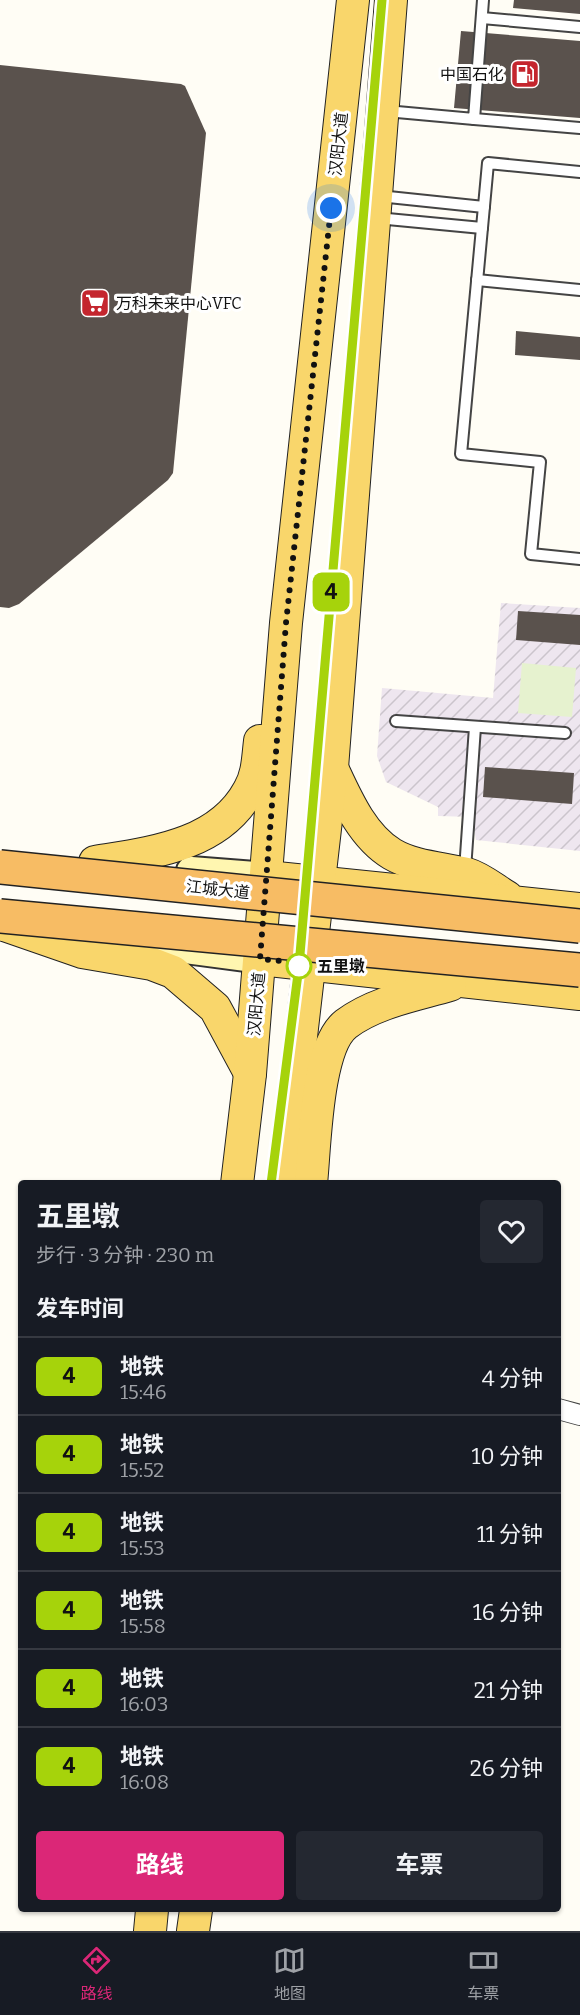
<!DOCTYPE html>
<html lang="zh">
<meta charset="utf-8">
<style>
:root{--surface:#171b24;--page:#242831;--text:#f1f3f6;--muted:#9ea1a6;--line:#363941;--accent:#db2777}
body{margin:0;font-family:Bitter,"Noto Sans SC",serif;background:var(--page);color:var(--text);height:100vh;display:flex;flex-direction:column;font-size:22px;white-space:nowrap}
*{box-sizing:border-box;margin:0}
p{font-size:20px;color:var(--muted)}
.icon{flex:none;width:33px;height:33px;fill:none;stroke:currentColor;stroke-width:2;stroke-linecap:round;stroke-linejoin:round}
.map{position:relative;flex:1;overflow:hidden}
.sheet{position:absolute;left:18px;top:1180px;width:543px;height:732px;display:flex;flex-direction:column;background:var(--surface);border-radius:6px;box-shadow:0 2px 4px #0004}
.sheet>*{flex:none}
.badge{padding:0 12px;border-radius:9px;font-size:21px;line-height:39px}
.you{position:absolute;width:30px;height:30px;margin:-15px;border:4px solid #fff;border-radius:50%;background:#1a73e8;box-shadow:0 0 0 9px #1a73e833}
.map>.badge{position:absolute;translate:-50% -50%;box-shadow:0 0 0 3px #fff}
h2{padding:0 18px;font-size:22px;line-height:54px}
.round{display:grid;place-items:center;flex:none;width:63px;height:63px;border-radius:6px;background:var(--page)}
.summary{display:flex;align-items:center;justify-content:space-between;height:102px;padding:0 18px}
h1{font-size:28px;font-weight:700;line-height:45px}
.action{display:flex;gap:12px;margin-top:auto;padding:12px 18px}
.action a{flex:1;height:69px;border-radius:6px;background:var(--accent);color:#fff;font-size:24px;font-weight:700;line-height:69px;text-align:center}
.action a+a{background:var(--page);color:var(--text)}
ul{padding:0;list-style:none}
li{display:flex;align-items:center;gap:18px;height:78px;padding:0 18px;border-top:2px solid var(--line)}
li div{flex:1}
li b{display:block;font-size:22px}
li em{font-style:normal}
li .badge{min-width:66px;font-weight:700;text-align:center}
.menu{display:flex;justify-content:space-around;align-items:center;height:84px;border-top:2px solid var(--line);background:var(--surface);font-size:16px;color:var(--muted)}
.menu a{display:grid;justify-items:center;gap:3px}
.menu .current{color:var(--accent)}
.map>svg:first-child{display:block}
</style>
<div class="map">
<svg width="580" height="1931" viewBox="0 0 580 1931">
<defs>
<pattern id="industrial-furrows" width="10" height="10" patternUnits="userSpaceOnUse" patternTransform="scale(1.5)"><rect width="10" height="10" fill="#eee6ef"/><path d="M-1 1l2-2M0 10L10 0M9 11l2-2" fill="none" stroke="#cbc4cc"/></pattern>
</defs>
<rect width="100%" height="100%" fill="#fffdf5"/>
<polygon fill="url(#industrial-furrows)" points="501,603 580,608 580,851 476,840 472,817 438,816 438,807 386,782 377,756 382,688 493,698"/>
<polygon fill="#e6f2cf" points="522,663 576,668 572,717 518,713"/>
<g fill="#5a524d">
<polygon points="514,0 580,0 580,14 513,8"/>
<polygon points="461,31 580,41 580,118 454,108"/>
<polygon points="0,65 181,84 185,86 206,133 173,473 168,480 19,604 9,608 0,607"/>
<polygon points="516,331 580,337 580,360 515,355"/>
<polygon points="518,611 580,615 580,645 516,640"/>
<polygon points="485,767 574,773 572,804 483,797"/>
</g>
<g fill="none" stroke-linecap="round" stroke-linejoin="round">
<g stroke="#444" stroke-width="14">
<g id="service">
<polyline points="482,18 580,27"/>
<polyline points="386,111 474,119 483,0"/>
<polyline points="474,119 580,128"/>
<polyline points="580,172 488,163 461,454 540,462 531,554 580,559"/>
<polyline points="379,196 484,207"/>
<polyline points="377,218 482,228"/>
<polyline points="477,280 580,290"/>
<polyline points="396,721 565,733"/>
<polyline points="465,870 475,727"/>
</g>
</g>
<g stroke="#444" stroke-width="22">
<polyline id="minor" points="558,1409 580,1415"/>
</g>
<g stroke="#333" stroke-width="32">
<g id="secondary">
<polyline points="191,871 267,877"/>
<polyline points="163,946 260,959"/>
</g>
</g>
<g stroke="#222" stroke-width="34">
<g id="primary">
<path d="M332,768C346,798 362,836 392,854C414,867 443,868 467,874C481,878 495,890 507,897"/>
<path d="M95,862C150,853 219,846 249,790C258,775 258,757 260,741"/>
<polyline points="267,877 580,909"/>
<polyline points="7,926 82,952 152,964 173,972 215,1008 250,1073"/>
<polyline points="260,959 580,994"/>
<polyline points="237,1184 250,1074 286,623 353,0"/>
<polyline points="284,1184 332,768 391,0"/>
<path d="M311,1184C315,1146 316,1047 346,1024C375,1002 416,995 450,985"/>
<polyline points="150,1931 152,1910"/>
<polyline points="193,1931 196,1910"/>
</g>
</g>
<use href="#service" stroke="#fff" stroke-width="10"/>
<use href="#minor" stroke="#fff" stroke-width="20"/>
<use href="#secondary" stroke="#fff6b0" stroke-width="28"/>
<use href="#primary" stroke="#f9d66b" stroke-width="32"/>
<g stroke="#222" stroke-width="36" stroke-linecap="butt">
<g id="trunk-bridge">
<polyline points="0,867 580,926"/>
<polyline points="0,916 580,970"/>
</g>
</g>
<use href="#trunk-bridge" stroke="#f7bc64" stroke-width="33"/>
</g>
<g fill="none" stroke-linecap="round" stroke-linejoin="round">
<g stroke="#fff" stroke-width="14">
<polyline id="line" points="271,1184 299,966 382,0"/>
</g>
<use href="#line" stroke="#a6d30b" stroke-width="9"/>
<polyline stroke="#111" stroke-width="6" stroke-dasharray="0 10.8" points="299,966 293,962 260,959 286,623 331,208"/>
</g>
<defs>
<g id="fuel-square" transform="scale(1.5)"><rect x="-9" y="-9" width="18" height="18" rx="4" fill="#c4262e" stroke="#fff"/><path d="M-5.5-6h7V0h2V4h1.3V-2.5L3-4.5l.8-.8L6-3V5H2.5V1h-1V6h-7ZM-4.2-4.7v3.2H.2V-4.7Z" fill="#fff"/></g>
<g id="supermarket-square" transform="scale(1.5)"><rect x="-9" y="-9" width="18" height="18" rx="4" fill="#c4262e" stroke="#fff"/><path d="M-6-5.5h2.5l.6 2H6L4.5 2H-2.5L-4.4-4H-6ZM-1.5 3.2a1.3 1.3 0 1 0 .1 0ZM3 3.2a1.3 1.3 0 1 0 .1 0Z" fill="#fff"/></g>
</defs>
<g fill-rule="evenodd">
<use href="#fuel-square" x="525" y="74"/>
<use href="#supermarket-square" x="95" y="303"/>
</g>
<circle fill="#fff" stroke="#a6d30b" stroke-width="3" cx="299" cy="966" r="12"/>
<g text-anchor="middle" stroke-width="6" stroke-linejoin="round" paint-order="stroke">
<g font-size="16" fill="#111" stroke="#fff" text-anchor="end">
<text x="504" y="80">中国石化</text>
<text x="116" y="309" text-anchor="start">万科未来中心VFC</text>
</g>
<g font-size="16" fill="#111" stroke="#fff">
<text transform="translate(338 144) rotate(-84)" y="6">汉阳大道</text>
<text transform="translate(218 889) rotate(6)" y="6">江城大道</text>
<text transform="translate(256 1004) rotate(-85)" y="6">汉阳大道</text>
</g>
<g font-size="16" font-weight="bold" fill="#111" stroke="#fff" text-anchor="start">
<text x="317" y="972">五里墩</text>
</g>
</g>
</svg>
<div class="you" style="left:331px;top:208px"></div>
<b class="badge" style="left:331px;top:592px;background:#a6d30b;color:#111">4</b>
<section class="sheet">
<div class="summary"><div><h1>五里墩</h1><p>步行 · 3 分钟 · 230 m</p></div><a class="round"><svg class="icon" aria-label="heart" viewBox="0 0 24 24"><path d="M12 20l-8-8c-3-5 5-10 8-4 3-6 11-1 8 4z"/></svg></a></div>
<h2>发车时间</h2>
<ul>
<li><span class="badge" style="background:#a6d30b;color:#111">4</span><div><b>地铁</b><p>15:46</p></div><em>4 分钟</em></li>
<li><span class="badge" style="background:#a6d30b;color:#111">4</span><div><b>地铁</b><p>15:52</p></div><em>10 分钟</em></li>
<li><span class="badge" style="background:#a6d30b;color:#111">4</span><div><b>地铁</b><p>15:53</p></div><em>11 分钟</em></li>
<li><span class="badge" style="background:#a6d30b;color:#111">4</span><div><b>地铁</b><p>15:58</p></div><em>16 分钟</em></li>
<li><span class="badge" style="background:#a6d30b;color:#111">4</span><div><b>地铁</b><p>16:03</p></div><em>21 分钟</em></li>
<li><span class="badge" style="background:#a6d30b;color:#111">4</span><div><b>地铁</b><p>16:08</p></div><em>26 分钟</em></li>
</ul>
<div class="action"><a>路线</a><a>车票</a></div>
</section>
</div>
<nav class="menu">
<a class="current"><svg class="icon" aria-label="directions" viewBox="0 0 24 24"><path d="M12 3l9 9-9 9-9-9zM9 14v-3h6M13 9l2 2-2 2"/></svg>路线</a>
<a><svg class="icon" aria-label="map" viewBox="0 0 24 24"><path d="M3 6l6-2 6 2 6-2v14l-6 2-6-2-6 2zM9 4v14M15 6v14"/></svg>地图</a>
<a><svg class="icon" aria-label="tickets" viewBox="0 0 24 24"><path d="M3 7h18v10H3zM15 7v10"/></svg>车票</a>
</nav>
